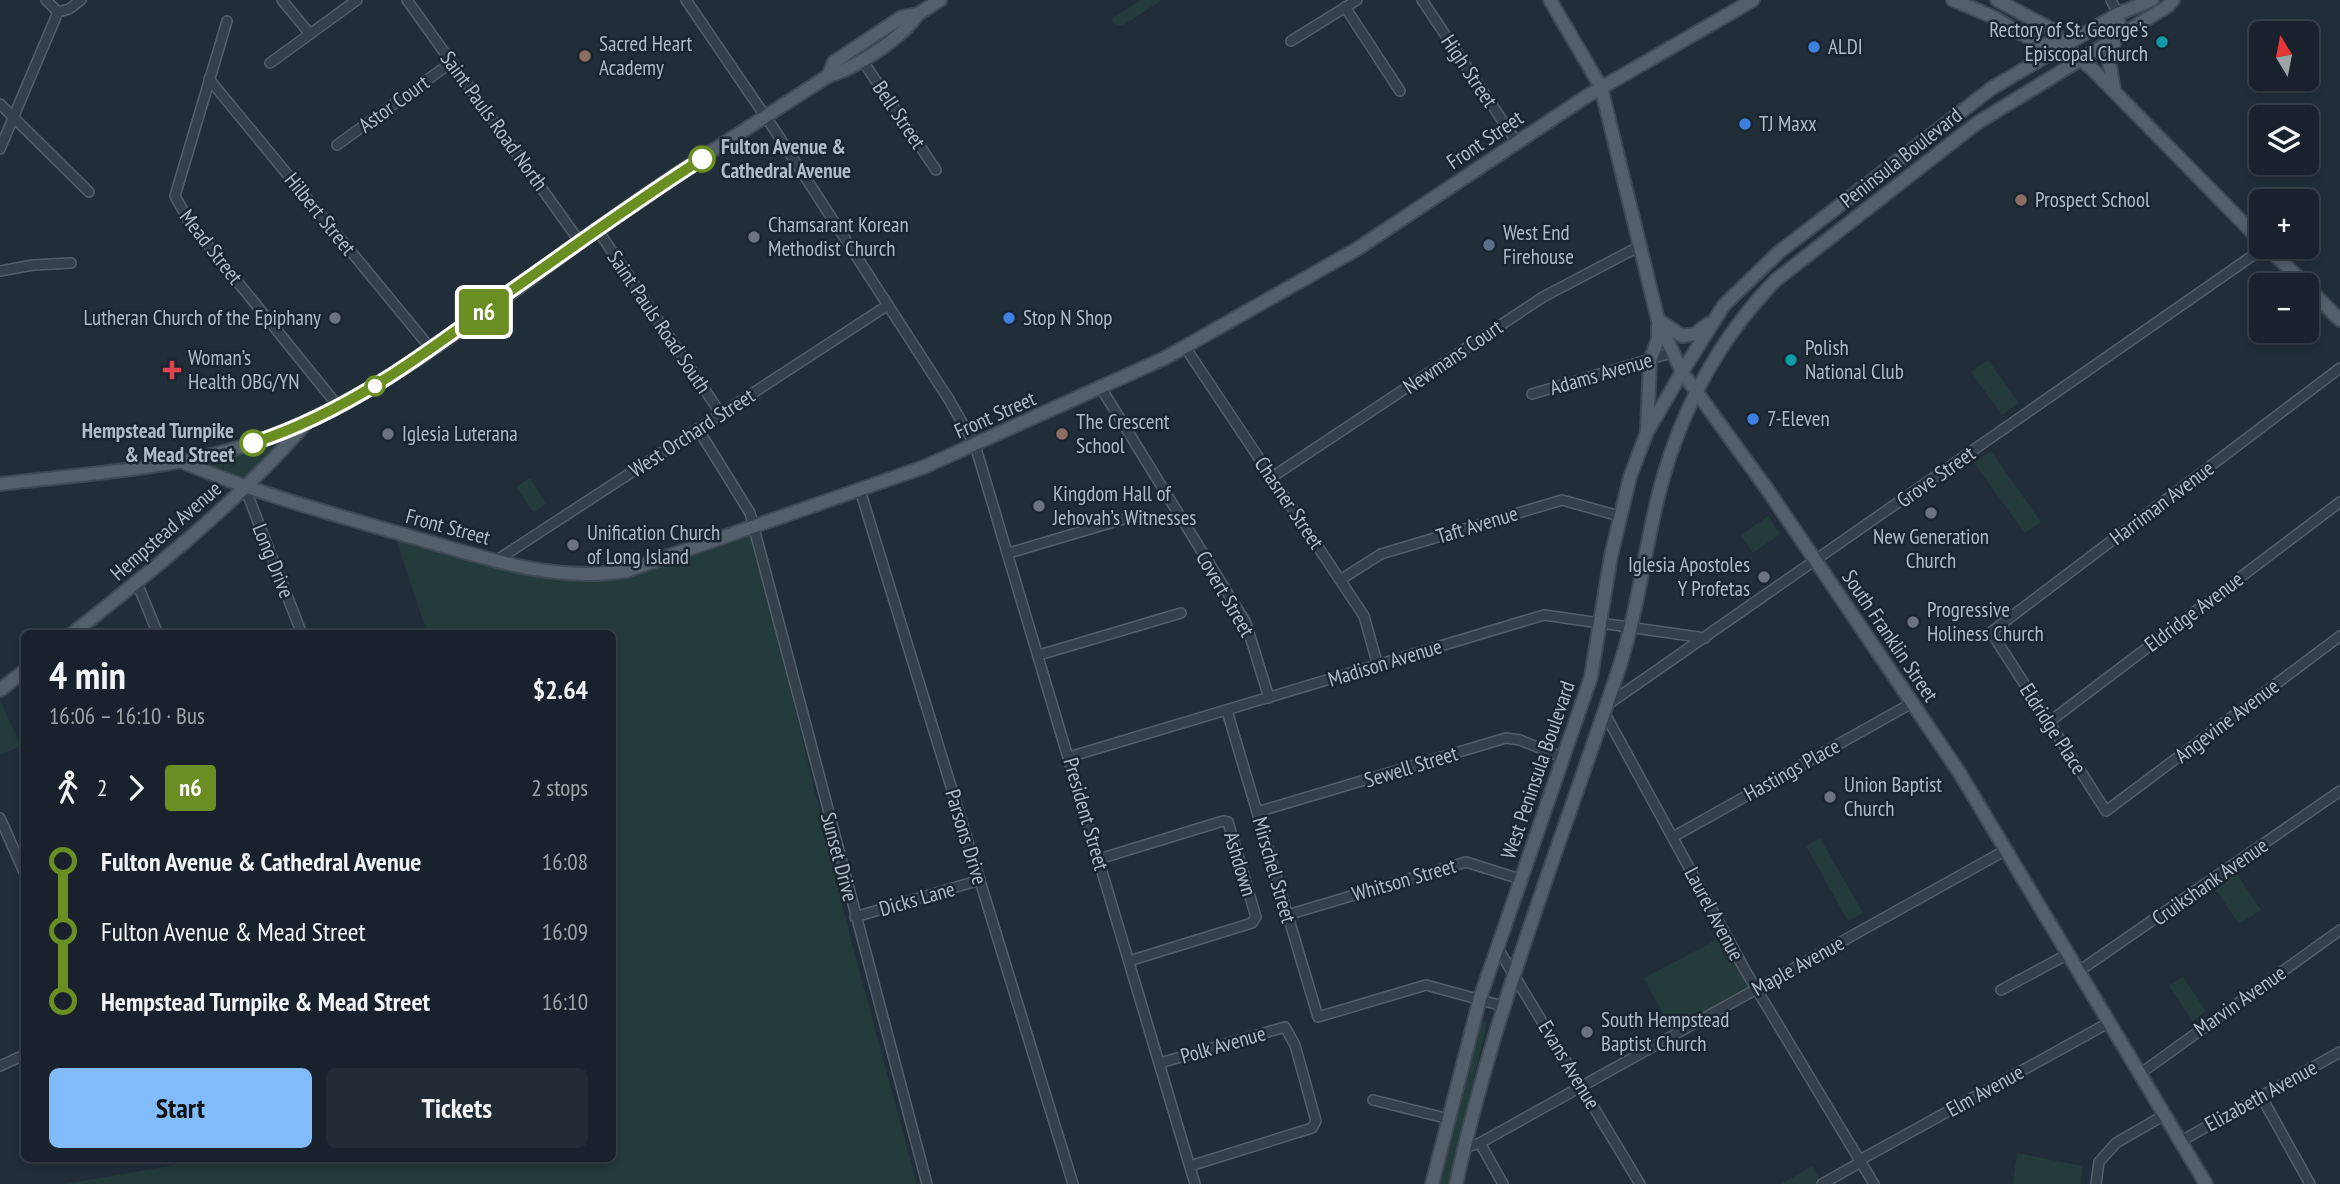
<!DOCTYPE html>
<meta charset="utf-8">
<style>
:root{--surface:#19222c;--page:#222a34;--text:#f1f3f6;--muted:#9fa4a9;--line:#373f48;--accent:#81bbfa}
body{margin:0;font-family:"PT Sans Narrow",sans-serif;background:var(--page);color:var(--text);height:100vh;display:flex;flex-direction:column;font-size:26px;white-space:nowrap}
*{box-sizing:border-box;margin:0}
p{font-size:23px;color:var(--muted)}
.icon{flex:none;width:38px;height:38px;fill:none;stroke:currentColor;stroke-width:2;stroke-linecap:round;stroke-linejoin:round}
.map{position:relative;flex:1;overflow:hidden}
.details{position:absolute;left:21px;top:630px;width:595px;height:532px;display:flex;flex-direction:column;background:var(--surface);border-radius:10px;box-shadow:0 4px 10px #0003,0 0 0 2px var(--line)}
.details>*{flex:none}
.badge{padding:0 14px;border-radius:5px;font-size:24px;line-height:46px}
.needle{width:46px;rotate:350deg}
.tools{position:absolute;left:2249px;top:21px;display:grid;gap:14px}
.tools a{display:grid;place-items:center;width:70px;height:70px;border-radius:10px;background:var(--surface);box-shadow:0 4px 10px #0003,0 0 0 2px var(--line);font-size:35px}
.map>.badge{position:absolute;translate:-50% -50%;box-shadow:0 0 0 4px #fff}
.legs{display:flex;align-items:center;gap:10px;height:77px;padding:0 28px;font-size:23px}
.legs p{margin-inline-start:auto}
.headline{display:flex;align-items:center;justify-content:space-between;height:119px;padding:0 28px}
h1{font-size:38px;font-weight:800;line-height:52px}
.primary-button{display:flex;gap:14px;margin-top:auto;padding:14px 28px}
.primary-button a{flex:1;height:80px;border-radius:10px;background:var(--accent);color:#111;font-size:28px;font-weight:800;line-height:80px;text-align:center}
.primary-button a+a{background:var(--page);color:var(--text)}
ul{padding:0 28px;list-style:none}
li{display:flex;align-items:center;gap:24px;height:70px;font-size:26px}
li i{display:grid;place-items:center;width:10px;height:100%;margin:0 9px;background:currentColor}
li i::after{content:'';width:18px;height:18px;margin:-9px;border:5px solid;border-radius:50%;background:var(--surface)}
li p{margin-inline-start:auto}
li:first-child i{background:linear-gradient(#0000 50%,currentColor 0)}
li:last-child i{background:linear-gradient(currentColor 50%,#0000 0)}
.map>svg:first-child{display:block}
</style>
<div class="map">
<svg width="2340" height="1184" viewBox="0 0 2340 1184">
<rect width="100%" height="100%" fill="#212e3a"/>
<g fill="#233b3b">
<polygon points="1141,0 1162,0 1122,26 1114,24 1111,19"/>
<polygon points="1988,360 2019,403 2002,415 1971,372"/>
<polygon points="287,436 246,482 198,462"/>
<polygon points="1991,451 2041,522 2025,533 1974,463"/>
<polygon points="530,478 546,504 533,512 516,487"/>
<polygon points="1768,516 1780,534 1753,553 1741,535"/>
<polygon points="394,533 593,577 752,533 851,940 917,1184 66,1184 208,1159 612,1158 612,634 427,633"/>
<polygon points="0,700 21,746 0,755"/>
<polygon points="1820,838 1863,913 1848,921 1806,846"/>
<polygon points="2236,873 2261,910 2239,924 2214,887"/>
<polygon points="1724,936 1754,989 1673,1033 1644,978"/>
<polygon points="2183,977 2206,1011 2192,1021 2169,986"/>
<polygon points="1482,1021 1487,1023 1449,1184 1439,1184"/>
<polygon points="2017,1153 2082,1166 2081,1184 2013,1184"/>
<polygon points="1812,1166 1822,1184 1781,1184"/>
</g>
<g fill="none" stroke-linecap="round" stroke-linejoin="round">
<g stroke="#535e68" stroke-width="12">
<g id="minor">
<polyline points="46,0 58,12 69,9 81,0"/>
<polyline points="282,0 310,34"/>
<polyline points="407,0 580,242"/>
<polyline points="686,0 776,132 948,398 975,445 1195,1184"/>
<polyline points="1422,0 1516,141"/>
<polyline points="2111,0 2118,14"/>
<polyline points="1345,7 1400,91"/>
<polyline points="227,21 175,196 190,223 338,406"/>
<polyline points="1291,41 1357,0"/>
<polyline points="862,60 936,170"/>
<polyline points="270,63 357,0"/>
<polyline points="209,79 432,350"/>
<polyline points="0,104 89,192"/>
<polyline points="337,145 452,62"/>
<polyline points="0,149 58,12"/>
<polyline points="597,229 721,414"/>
<polyline points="0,271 33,265 71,263"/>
<polyline points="1185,347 1364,616 1378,666"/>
<polyline points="2340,368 1991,632 2106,811 2340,636"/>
<polyline points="1101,388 1246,623 1269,698"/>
<polyline points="1532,394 1671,353"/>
<polyline points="698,429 750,513 927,1184"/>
<polyline points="1272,477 1543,297 1640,246"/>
<polyline points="245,488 302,634"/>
<polyline points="860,490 1073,1184"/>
<polyline points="1009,553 1127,518"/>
<polyline points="497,560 888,305"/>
<polyline points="1340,580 1381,554 1562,500 1619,516"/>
<polyline points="137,583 158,634"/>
<polyline points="1039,655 1181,613"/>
<polyline points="1607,705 2265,247"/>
<polyline points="1227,711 1318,1017 1426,985 1503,1006"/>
<polyline points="1604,712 1745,970 1874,1184"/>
<polyline points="2049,722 2340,502"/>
<polyline points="1069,757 1544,615 1705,638"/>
<polyline points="1257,812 1506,738 1520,740 1564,758"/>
<polyline points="0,818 24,872"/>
<polyline points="1673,837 1912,703"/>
<polyline points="1099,859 1223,821 1228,822 1256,917 1252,923 1129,961"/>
<polyline points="1287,915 1466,862 1520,879"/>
<polyline points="855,917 980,880"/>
<polyline points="1497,947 1640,1184"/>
<polyline points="2079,971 2340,791"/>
<polyline points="2001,990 2068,954"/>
<polyline points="1160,1063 1285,1027 1295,1045 1316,1121 1312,1128 1190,1166"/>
<polyline points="0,1066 24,1055"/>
<polyline points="2141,1073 2340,930"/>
<polyline points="2261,1096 2310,1184"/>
<polyline points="1373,1100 1449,1119"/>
<polyline points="2181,1141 2340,1052"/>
<polyline points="1480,1143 1503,1184"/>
<polyline points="1464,1148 1480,1143 2006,850"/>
<polyline points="1860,1160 2110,1022"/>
<polyline points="1822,1184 1861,1162"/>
<polyline points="2096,1184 2099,1162 2116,1143 2166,1114"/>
</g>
</g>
<g stroke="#3e4954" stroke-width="16">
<g id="major">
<polyline points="1550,0 1601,87 1658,320 1682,372 1767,489 1959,772 2206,1184"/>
<polyline points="1953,0 1991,16 2039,44 2062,45"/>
<polyline points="1997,0 2053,30 2063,45 2092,69 2261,241"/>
<polyline points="828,76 834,62 902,17 918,14 940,0"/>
<polyline points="2114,90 2109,61 2119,25 2118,14"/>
<polyline points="2267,247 2306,285"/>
<polyline points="2306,286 2340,320"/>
<polyline points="1658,320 1682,336 1695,334 1708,324"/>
<polyline points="1647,430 1650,361 1658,339 1658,327"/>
<path d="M178,460C254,493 332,514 412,537C483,557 552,583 626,571L924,467L1165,358L1357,249L1587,96L1753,0"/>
<path d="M0,484C84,474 191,468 270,437C390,391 492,306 595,231C670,176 750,127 828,76C856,68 902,38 918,14"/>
<path d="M72,634C154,569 237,503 306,423"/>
<polyline points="0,690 24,671"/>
<polyline points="1432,1184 1480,998 1591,677 1611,556 1630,477 1647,432 1682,372 1724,305 1779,252 1992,88 2118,14 2152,0"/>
<path d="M1456,1184C1495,1006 1563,838 1620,665C1639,606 1645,545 1661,485C1682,409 1720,337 1776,280L1977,123L2168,6L2173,0"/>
</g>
</g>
<use href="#minor" stroke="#35404b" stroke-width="9"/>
<use href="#major" stroke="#535f6b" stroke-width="12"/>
</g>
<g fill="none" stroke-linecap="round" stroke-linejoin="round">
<g stroke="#fff" stroke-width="16">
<path id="line-1" d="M253,443C349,412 429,351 509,292C573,247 636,201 702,159"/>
</g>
<use href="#line-1" stroke="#6b8e23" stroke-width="10"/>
</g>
<g fill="#0f9aa8" stroke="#1a252f" stroke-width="2.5">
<circle cx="2162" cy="42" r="7"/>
<circle cx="1791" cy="360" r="7"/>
</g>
<g fill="#3f7fe0" stroke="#1a252f" stroke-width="2.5">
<circle cx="1814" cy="47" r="7"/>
<circle cx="1745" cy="124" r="7"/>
<circle cx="1009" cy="318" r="7"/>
<circle cx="1753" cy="419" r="7"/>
</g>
<g fill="#8d6e63" stroke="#1a252f" stroke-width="2.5">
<circle cx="585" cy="56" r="7"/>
<circle cx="2021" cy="200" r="7"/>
<circle cx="1062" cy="434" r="7"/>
</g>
<g fill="#fff" stroke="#6b8e23" stroke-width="3.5">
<circle cx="702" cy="159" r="12"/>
<circle cx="375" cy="386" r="9"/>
<circle cx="253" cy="443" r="12"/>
</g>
<g fill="#6b7280" stroke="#1a252f" stroke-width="2.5">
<circle cx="754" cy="237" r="7"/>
<circle cx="335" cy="318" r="7"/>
<circle cx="388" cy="434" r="7"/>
<circle cx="1039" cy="506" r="7"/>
<circle cx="1931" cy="513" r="7"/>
<circle cx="573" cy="545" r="7"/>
<circle cx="1764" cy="577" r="7"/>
<circle cx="1913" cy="622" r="7"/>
<circle cx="1830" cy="797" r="7"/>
<circle cx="1587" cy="1032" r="7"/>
</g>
<circle fill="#5c6f8a" stroke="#1a252f" stroke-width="2.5" cx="1489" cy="245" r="7"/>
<path fill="#e0444e" stroke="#1a252f" stroke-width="2.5" d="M168.5 359.5h7v7h7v7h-7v7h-7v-7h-7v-7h7z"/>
<g text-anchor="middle" stroke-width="5" stroke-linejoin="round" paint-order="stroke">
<g font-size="21" fill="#b0bbc7" stroke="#1a252f" text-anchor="start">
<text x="2148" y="37" text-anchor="end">Rectory of St. George's<tspan x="2148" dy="24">Episcopal Church</tspan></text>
<text x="599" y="51">Sacred Heart<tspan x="599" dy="24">Academy</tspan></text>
<text x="1828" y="54">ALDI</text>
<text x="1759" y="131">TJ Maxx</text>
<text x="2035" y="207">Prospect School</text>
<text x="768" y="232">Chamsarant Korean<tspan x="768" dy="24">Methodist Church</tspan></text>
<text x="1503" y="240">West End<tspan x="1503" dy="24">Firehouse</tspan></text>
<text x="321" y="325" text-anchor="end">Lutheran Church of the Epiphany</text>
<text x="1023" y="325">Stop N Shop</text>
<text x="1805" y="355">Polish<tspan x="1805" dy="24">National Club</tspan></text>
<text x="188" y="365">Woman’s<tspan x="188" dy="24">Health OBG/YN</tspan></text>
<text x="1767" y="426">7-Eleven</text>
<text x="1076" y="429">The Crescent<tspan x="1076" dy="24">School</tspan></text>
<text x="402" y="441">Iglesia Luterana</text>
<text x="1053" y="501">Kingdom Hall of<tspan x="1053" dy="24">Jehovah’s Witnesses</tspan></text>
<text x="587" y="540">Unification Church<tspan x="587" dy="24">of Long Island</tspan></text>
<text x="1931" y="544" text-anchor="middle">New Generation<tspan x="1931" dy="24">Church</tspan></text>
<text x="1750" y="572" text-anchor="end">Iglesia Apostoles<tspan x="1750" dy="24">Y Profetas</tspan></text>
<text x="1927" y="617">Progressive<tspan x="1927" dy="24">Holiness Church</tspan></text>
<text x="1844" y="792">Union Baptist<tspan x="1844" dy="24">Church</tspan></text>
<text x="1601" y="1027">South Hempstead<tspan x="1601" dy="24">Baptist Church</tspan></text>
</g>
<g font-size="21" fill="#b0bbc7" stroke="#1a252f">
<text transform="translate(1469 71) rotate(56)" y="7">High Street</text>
<text transform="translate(394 104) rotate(-36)" y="7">Astor Court</text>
<text transform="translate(899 115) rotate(56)" y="7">Bell Street</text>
<text transform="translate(494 121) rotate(54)" y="7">Saint Pauls Road North</text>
<text transform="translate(1485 140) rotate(-34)" y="7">Front Street</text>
<text transform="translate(1901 158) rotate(-38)" y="7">Peninsula Boulevard</text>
<text transform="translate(320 214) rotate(51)" y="7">Hilbert Street</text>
<text transform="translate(211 247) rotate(52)" y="7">Mead Street</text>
<text transform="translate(659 322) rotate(56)" y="7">Saint Pauls Road South</text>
<text transform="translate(1453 357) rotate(-34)" y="7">Newmans Court</text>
<text transform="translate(1601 374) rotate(-16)" y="7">Adams Avenue</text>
<text transform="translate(995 415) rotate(-24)" y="7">Front Street</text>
<text transform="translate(692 433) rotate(-33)" y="7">West Orchard Street</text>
<text transform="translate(1936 477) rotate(-35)" y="7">Grove Street</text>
<text transform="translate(1289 503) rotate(56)" y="7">Chasner Street</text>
<text transform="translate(2162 503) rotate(-37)" y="7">Harriman Avenue</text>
<text transform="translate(1477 525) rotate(-17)" y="7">Taft Avenue</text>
<text transform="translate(448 527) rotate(15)" y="7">Front Street</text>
<text transform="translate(166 531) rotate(-41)" y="7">Hempstead Avenue</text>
<text transform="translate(273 561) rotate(68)" y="7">Long Drive</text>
<text transform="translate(1225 594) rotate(60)" y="7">Covert Street</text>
<text transform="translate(2194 612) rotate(-37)" y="7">Eldridge Avenue</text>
<text transform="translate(1890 636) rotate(56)" y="7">South Franklin Street</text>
<text transform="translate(1385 663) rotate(-17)" y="7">Madison Avenue</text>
<text transform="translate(2227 721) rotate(-37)" y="7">Angevine Avenue</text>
<text transform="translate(2053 729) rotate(57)" y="7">Eldridge Place</text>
<text transform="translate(1411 767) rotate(-17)" y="7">Sewell Street</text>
<text transform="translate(1538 770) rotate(-71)" y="7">West Peninsula Boulevard</text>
<text transform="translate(1792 770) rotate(-29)" y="7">Hastings Place</text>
<text transform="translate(1086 814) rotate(74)" y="7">President Street</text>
<text transform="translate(966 837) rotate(73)" y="7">Parsons Drive</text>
<text transform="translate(839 857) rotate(75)" y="7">Sunset Drive</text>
<text transform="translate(1240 864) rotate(73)" y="7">Ashdown</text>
<text transform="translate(1274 870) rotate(74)" y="7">Mirschel Street</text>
<text transform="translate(1404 880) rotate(-16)" y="7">Whitson Street</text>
<text transform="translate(2210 882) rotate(-35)" y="7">Cruikshank Avenue</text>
<text transform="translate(917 899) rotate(-16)" y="7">Dicks Lane</text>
<text transform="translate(1714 914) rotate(62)" y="7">Laurel Avenue</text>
<text transform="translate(1798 966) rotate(-29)" y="7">Maple Avenue</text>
<text transform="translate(2240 1001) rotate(-35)" y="7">Marvin Avenue</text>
<text transform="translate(1223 1045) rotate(-16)" y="7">Polk Avenue</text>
<text transform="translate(1569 1065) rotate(59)" y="7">Evans Avenue</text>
<text transform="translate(1985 1091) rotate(-29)" y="7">Elm Avenue</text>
<text transform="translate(2261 1096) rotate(-29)" y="7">Elizabeth Avenue</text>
</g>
<g font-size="21" font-weight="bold" fill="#b0bbc7" stroke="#1a252f" text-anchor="start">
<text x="721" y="154">Fulton Avenue &amp;<tspan x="721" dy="24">Cathedral Avenue</tspan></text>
<text x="234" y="438" text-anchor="end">Hempstead Turnpike<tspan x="234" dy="24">&amp; Mead Street</tspan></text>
</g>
</g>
</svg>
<div class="tools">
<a><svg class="needle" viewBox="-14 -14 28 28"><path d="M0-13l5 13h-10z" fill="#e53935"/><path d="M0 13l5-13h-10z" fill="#9fa4a9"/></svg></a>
<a><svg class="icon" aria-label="layers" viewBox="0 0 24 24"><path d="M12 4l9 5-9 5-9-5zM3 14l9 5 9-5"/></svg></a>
<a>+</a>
<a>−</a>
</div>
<b class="badge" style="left:484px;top:312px;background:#6b8e23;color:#fff">n6</b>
<section class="details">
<div class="headline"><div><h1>4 min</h1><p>16:06 – 16:10 · Bus</p></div><b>$2.64</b></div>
<div class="legs"><svg class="icon" aria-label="walk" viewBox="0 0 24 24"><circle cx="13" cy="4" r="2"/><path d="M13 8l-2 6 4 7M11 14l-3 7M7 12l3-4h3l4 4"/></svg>2<svg class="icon" aria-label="forward" viewBox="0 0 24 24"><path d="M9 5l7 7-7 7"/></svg><b class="badge" style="background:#6b8e23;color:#fff">n6</b><p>2 stops</p></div>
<ul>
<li><i style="color:#6b8e23"></i><b>Fulton Avenue &amp; Cathedral Avenue</b><p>16:08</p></li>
<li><i style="color:#6b8e23"></i><span>Fulton Avenue &amp; Mead Street</span><p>16:09</p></li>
<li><i style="color:#6b8e23"></i><b>Hempstead Turnpike &amp; Mead Street</b><p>16:10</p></li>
</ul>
<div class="primary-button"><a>Start</a><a>Tickets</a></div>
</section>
</div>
